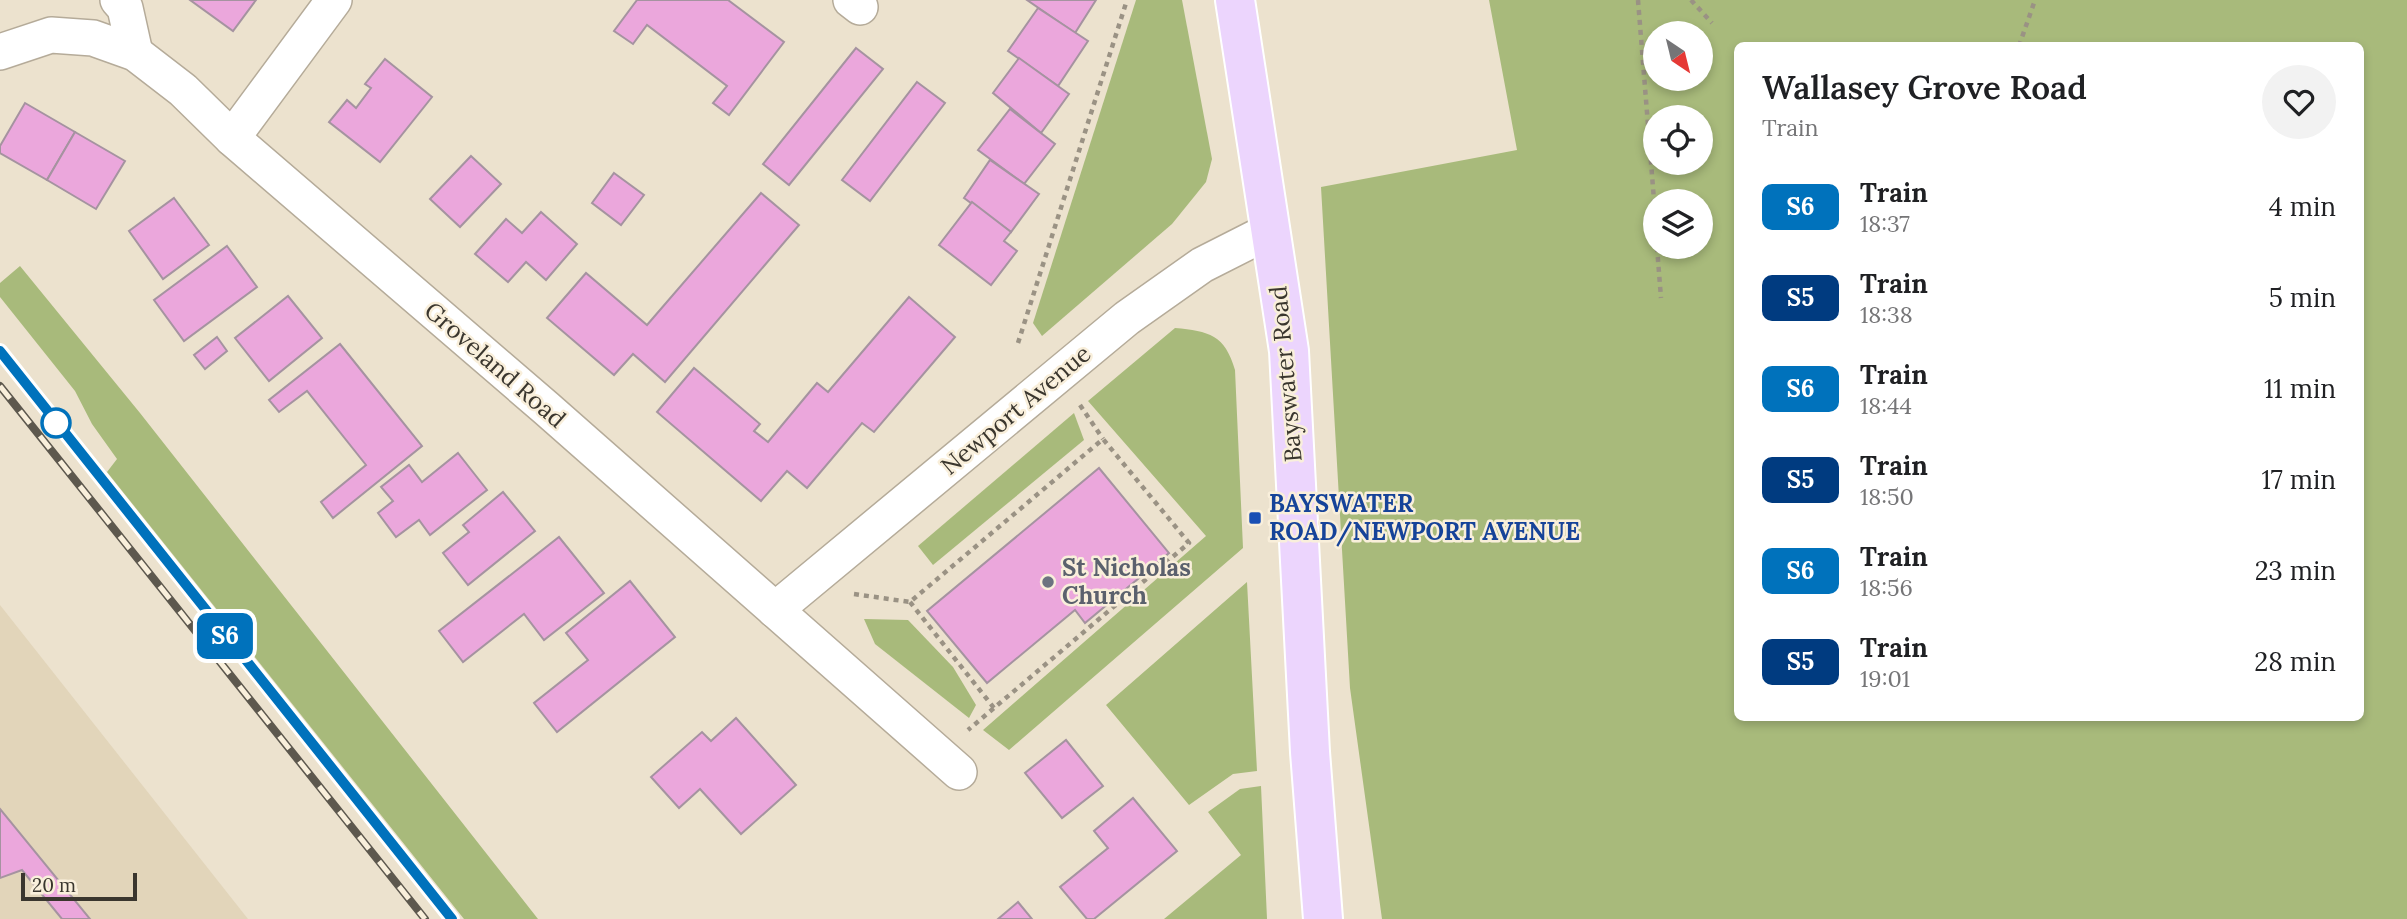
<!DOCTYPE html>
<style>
:root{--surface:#fff;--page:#f2f2f2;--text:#202124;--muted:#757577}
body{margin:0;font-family:Lora,serif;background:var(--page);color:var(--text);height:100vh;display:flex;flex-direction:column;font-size:26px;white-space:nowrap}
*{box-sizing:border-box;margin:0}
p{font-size:23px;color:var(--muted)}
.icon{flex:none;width:38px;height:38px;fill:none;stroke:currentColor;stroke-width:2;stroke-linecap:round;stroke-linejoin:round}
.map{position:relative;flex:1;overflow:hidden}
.drawer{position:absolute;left:1734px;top:42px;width:630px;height:679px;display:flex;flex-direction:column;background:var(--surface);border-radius:10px;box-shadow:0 4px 10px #0003}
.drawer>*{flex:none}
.badge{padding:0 14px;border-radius:10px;font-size:24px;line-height:46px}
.needle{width:46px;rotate:145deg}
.buttons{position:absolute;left:1643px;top:21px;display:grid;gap:14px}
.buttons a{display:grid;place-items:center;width:70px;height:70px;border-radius:50%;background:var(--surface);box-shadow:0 4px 10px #0003;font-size:35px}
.scale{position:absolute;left:21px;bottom:18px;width:116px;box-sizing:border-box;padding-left:7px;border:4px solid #3a362e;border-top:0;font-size:19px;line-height:24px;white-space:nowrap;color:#3a362e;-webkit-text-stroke:5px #f9efdb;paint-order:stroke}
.map>.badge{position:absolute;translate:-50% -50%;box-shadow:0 0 0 4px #fff}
.round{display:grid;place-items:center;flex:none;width:74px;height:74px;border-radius:37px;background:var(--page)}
.headline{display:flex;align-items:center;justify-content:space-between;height:119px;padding:0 28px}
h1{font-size:33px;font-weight:600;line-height:52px}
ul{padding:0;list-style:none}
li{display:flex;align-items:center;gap:21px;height:91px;padding:0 28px}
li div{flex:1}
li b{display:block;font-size:26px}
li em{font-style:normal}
li .badge{min-width:77px;font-weight:700;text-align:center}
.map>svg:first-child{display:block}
</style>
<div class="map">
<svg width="2407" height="919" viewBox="0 0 2407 919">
<rect width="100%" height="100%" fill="#ece2ce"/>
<polygon fill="#e2d5ba" points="0,605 248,919 0,919"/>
<g fill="#a8ba7b" fill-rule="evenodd">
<polygon points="1136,0 1182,0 1212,159 1206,182 1172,224 1042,336 1033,323"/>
<path d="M1489,0H2407V919H1382L1350,688L1321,187L1517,150ZM1656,33H1701V79H1656ZM1738,46H2361V718H1738ZM1656,117H1701V163H1656ZM1701,201V247H1656V201Z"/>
<polygon points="20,266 140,413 538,919 464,919 107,472 117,459 92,424 75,391 0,297 0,283"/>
<path d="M1175,328C1209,331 1225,335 1235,370L1243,548L1009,750L983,730L1206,536L1088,401Z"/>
<polygon points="1074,413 1084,440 933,565 918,546"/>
<polygon points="1247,582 1257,771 1233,774 1189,805 1106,705"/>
<polygon points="864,619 908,620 953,667 976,705 969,718 875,644"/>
<polygon points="1261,786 1267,919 1164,919 1241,855 1208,812 1240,789"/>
</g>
<g fill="#eba7dc" stroke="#a593a0" stroke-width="2">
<polygon points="190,0 256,0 233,31"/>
<polygon points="637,0 728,0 784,42 729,115 713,103 727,86 647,25 633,44 614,31"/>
<polygon points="1027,0 1096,0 1075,33"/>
<polygon points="1038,8 1088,41 1058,86 1008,51"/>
<polygon points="856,48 883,69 789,185 763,164"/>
<polygon points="1019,58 1069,94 1041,133 993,93"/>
<polygon points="385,59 432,97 380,162 329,122 347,100 356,108 371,88 365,84"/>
<polygon points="917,82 945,103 870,201 842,180"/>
<polygon points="25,103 75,132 47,180 0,153 0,146"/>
<polygon points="1010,109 1055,144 1024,184 978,150"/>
<polygon points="75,132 125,161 96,209 47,180"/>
<polygon points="471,156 501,184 460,227 430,199"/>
<polygon points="990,160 1039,194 1011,232 964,198"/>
<polygon points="614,173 644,195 621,225 592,203"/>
<polygon points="761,193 799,225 665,382 633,354 614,375 547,318 586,273 647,325"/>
<polygon points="174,198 209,245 163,279 129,231"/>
<polygon points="972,202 1011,232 1004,241 1017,251 991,285 939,245"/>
<polygon points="541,212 577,244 546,280 526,262 508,282 475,254 506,219 522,233"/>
<polygon points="227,246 257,287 184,341 154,300"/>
<polygon points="288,296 322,338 269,381 235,338"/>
<polygon points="909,297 955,337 874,432 862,423 807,488 787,471 761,501 657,412 694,368 760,424 754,431 768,442 817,383 828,392"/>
<polygon points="217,337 227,351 205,369 194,355"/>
<polygon points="340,344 422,446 333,518 321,502 366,465 307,391 279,412 269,400"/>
<polygon points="458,453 487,490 430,535 419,520 396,537 378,513 393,501 381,487 409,465 422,482"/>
<polygon points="1099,468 1169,553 1085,623 1075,610 987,683 927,611"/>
<polygon points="503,492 535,531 468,585 443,553 469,532 463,525"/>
<polygon points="559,537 604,593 544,640 524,614 463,662 439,631"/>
<polygon points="630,581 675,637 557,732 534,703 588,660 566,633"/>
<polygon points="736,718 796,785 741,834 700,789 679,808 651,777 702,732 711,741"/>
<polygon points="1066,740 1103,786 1062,818 1025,773"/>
<polygon points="1133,798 1177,851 1094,919 1087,919 1060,887 1108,848 1094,831"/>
<polygon points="0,809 90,919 62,919 22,870 0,878"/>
<polygon points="1018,902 1032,919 998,919"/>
</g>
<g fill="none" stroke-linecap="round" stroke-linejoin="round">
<g stroke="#b5ab99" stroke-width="38">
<g id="street">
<polyline points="118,0 125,8 135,53"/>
<polyline points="851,0 860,7"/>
<polyline points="0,52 51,35 93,38 135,53 183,90 232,138 546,408 959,772"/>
<polyline points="232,138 334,0"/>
<polyline points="775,610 1127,318 1202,265 1271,230"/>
</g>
</g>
<g stroke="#fff" stroke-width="42">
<polyline id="primary" points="1235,0 1289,351 1310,752 1323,919"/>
</g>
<g stroke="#9a9284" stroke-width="4.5" stroke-dasharray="5 5" stroke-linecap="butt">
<polyline points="1638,0 1656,225"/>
<polyline points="1691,0 1712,23"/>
<polyline points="2019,46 2035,0"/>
<polyline points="1657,247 1661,298"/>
<polyline points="1018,343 1127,0"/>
<polyline points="1080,405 1103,439"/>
<polyline points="854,594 910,602 1103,439 1189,543 968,730"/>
<polyline points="910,602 994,708"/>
</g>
<use href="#street" stroke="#fff" stroke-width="35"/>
<use href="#primary" stroke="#ecd5fd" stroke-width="38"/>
<g stroke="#5d584e" stroke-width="8">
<g id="rail">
<polyline points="0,351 452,919"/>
<polyline points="0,386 425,919"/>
</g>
</g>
<use href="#rail" stroke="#f9efdb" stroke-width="5" stroke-dasharray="16" stroke-linecap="butt"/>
</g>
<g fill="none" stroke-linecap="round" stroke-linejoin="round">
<g stroke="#fff" stroke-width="16">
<polyline id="line" points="0,351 452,919"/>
</g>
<use href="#line" stroke="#0072bc" stroke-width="10"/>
</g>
<circle fill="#fff" stroke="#0072bc" stroke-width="3.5" cx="56" cy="423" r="14"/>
<rect fill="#1a4fb4" stroke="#f9efdb" stroke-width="2.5" x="1248" y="511" width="14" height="14" rx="3.5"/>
<circle fill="#6b7280" stroke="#f9efdb" stroke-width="2.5" cx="1048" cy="582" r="7"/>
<g text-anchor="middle" stroke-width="5" stroke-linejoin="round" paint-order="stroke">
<g font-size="24" fill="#3a362e" stroke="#f9efdb">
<text transform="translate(495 365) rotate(41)" y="8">Groveland Road</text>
<text transform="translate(1286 374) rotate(-95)" y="8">Bayswater Road</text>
<text transform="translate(1016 410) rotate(-40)" y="8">Newport Avenue</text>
</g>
<g font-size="24" font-weight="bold" fill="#164399" stroke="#f9efdb" text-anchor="start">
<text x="1269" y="512">BAYSWATER<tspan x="1269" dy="28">ROAD/NEWPORT AVENUE</tspan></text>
</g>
<g font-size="24" font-weight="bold" fill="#5b616d" stroke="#f9efdb" text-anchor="start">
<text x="1062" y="576">St Nicholas<tspan x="1062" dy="28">Church</tspan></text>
</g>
</g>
</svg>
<div class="buttons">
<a><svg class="needle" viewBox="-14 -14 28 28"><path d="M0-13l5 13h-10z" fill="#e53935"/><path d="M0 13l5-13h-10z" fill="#757577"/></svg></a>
<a><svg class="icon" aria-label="locate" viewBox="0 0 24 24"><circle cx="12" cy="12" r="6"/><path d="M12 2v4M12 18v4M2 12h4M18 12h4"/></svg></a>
<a><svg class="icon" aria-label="layers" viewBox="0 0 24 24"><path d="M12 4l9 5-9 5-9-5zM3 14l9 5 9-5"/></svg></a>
</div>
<div class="scale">20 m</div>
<b class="badge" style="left:225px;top:636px;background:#0072bc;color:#fff">S6</b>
<section class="drawer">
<div class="headline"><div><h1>Wallasey Grove Road</h1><p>Train</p></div><a class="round"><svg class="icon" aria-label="heart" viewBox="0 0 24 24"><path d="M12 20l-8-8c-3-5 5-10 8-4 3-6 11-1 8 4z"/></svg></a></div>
<ul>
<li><span class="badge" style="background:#0072bc;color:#fff">S6</span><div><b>Train</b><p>18:37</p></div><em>4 min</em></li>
<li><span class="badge" style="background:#003b80;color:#fff">S5</span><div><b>Train</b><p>18:38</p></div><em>5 min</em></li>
<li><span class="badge" style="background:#0072bc;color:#fff">S6</span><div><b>Train</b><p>18:44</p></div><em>11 min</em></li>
<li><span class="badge" style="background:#003b80;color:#fff">S5</span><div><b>Train</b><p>18:50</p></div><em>17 min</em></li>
<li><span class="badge" style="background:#0072bc;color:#fff">S6</span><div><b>Train</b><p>18:56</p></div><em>23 min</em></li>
<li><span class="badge" style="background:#003b80;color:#fff">S5</span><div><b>Train</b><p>19:01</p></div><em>28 min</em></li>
</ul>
</section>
</div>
